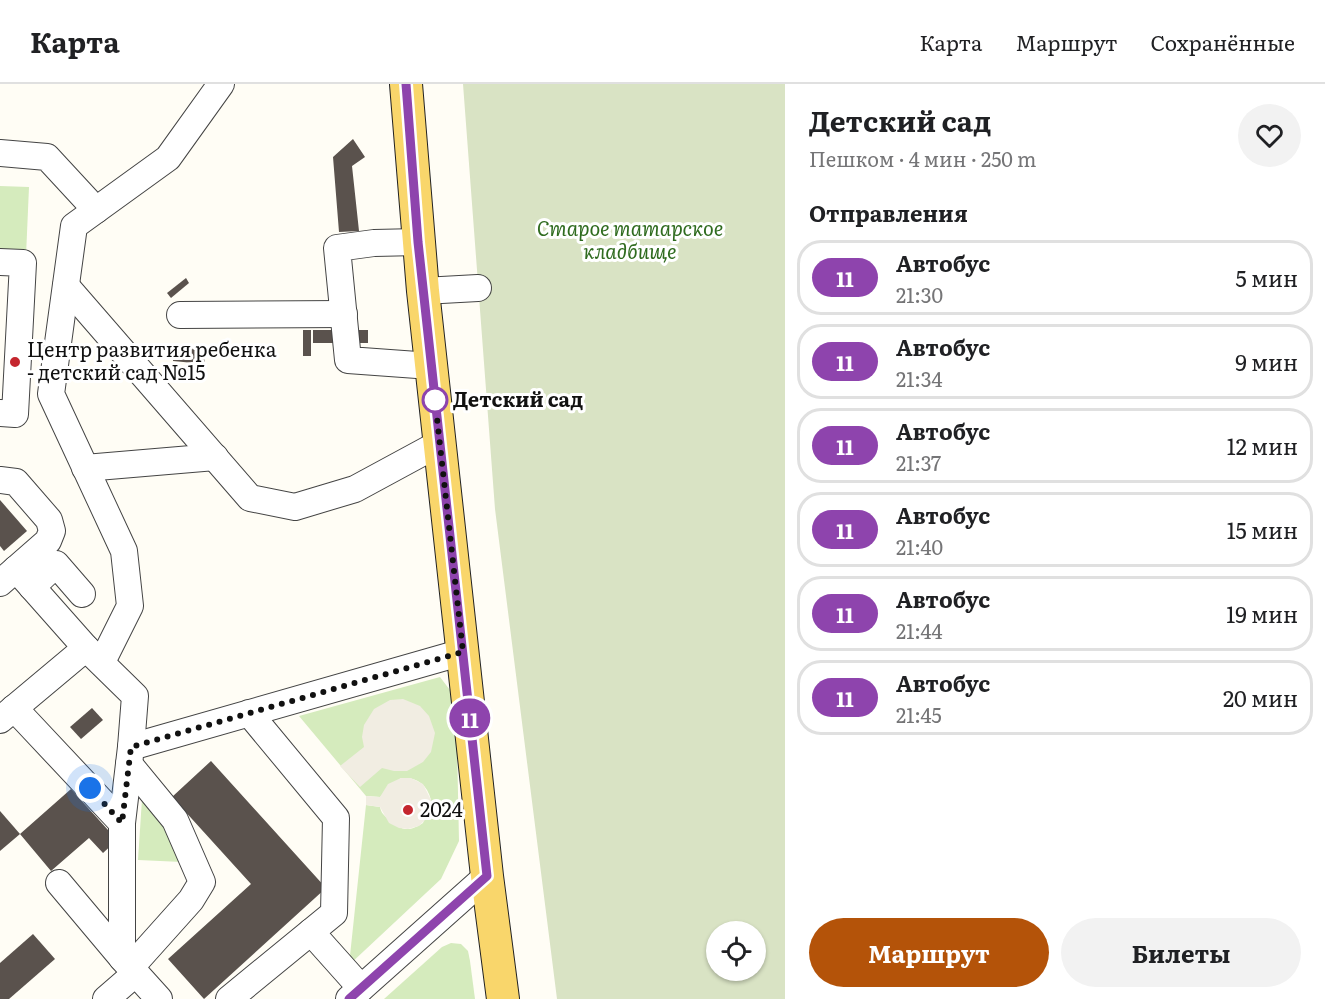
<!DOCTYPE html>
<html lang="ru">
<meta charset="utf-8">
<style>
:root{--surface:#fff;--page:#f2f2f2;--text:#202124;--muted:#757577;--line:#e0e0e0;--accent:#b45309}
body{margin:0;font-family:Literata,serif;background:var(--page);color:var(--text);height:100vh;display:flex;flex-direction:column;font-size:22px;white-space:nowrap}
*{box-sizing:border-box;margin:0}
p{font-size:20px;color:var(--muted)}
.icon{flex:none;width:33px;height:33px;fill:none;stroke:currentColor;stroke-width:2;stroke-linecap:round;stroke-linejoin:round}
.map{position:relative;flex:1;overflow:hidden}
.drawer{display:flex;flex-direction:column;background:var(--surface);width:540px}
.drawer>*{flex:none}
.badge{padding:0 12px;border-radius:20px;font-size:21px;line-height:39px}
.buttons{position:absolute;left:706px;top:837px;display:grid;gap:12px}
.buttons a{display:grid;place-items:center;width:60px;height:60px;border-radius:50%;background:var(--surface);box-shadow:0 2px 4px #0004;font-size:30px}
.you{position:absolute;width:30px;height:30px;margin:-15px;border:4px solid #fff;border-radius:50%;background:#1a73e8;box-shadow:0 0 0 9px #1a73e833}
.map>.badge{position:absolute;translate:-50% -50%;box-shadow:0 0 0 3px #fff}
h2{padding:0 24px;font-size:22px;line-height:54px}
.round{display:grid;place-items:center;flex:none;width:63px;height:63px;border-radius:32px;background:var(--page)}
.headline{display:flex;align-items:center;justify-content:space-between;height:102px;padding:0 24px}
h1{font-size:28px;font-weight:700;line-height:45px}
.cta{display:flex;gap:12px;margin-top:auto;padding:12px 24px}
.cta a{flex:1;height:69px;border-radius:36px;background:var(--accent);color:#fff;font-size:24px;font-weight:700;line-height:69px;text-align:center}
.cta a+a{background:var(--page);color:var(--text)}
ul{padding:0;list-style:none}
li{display:flex;align-items:center;gap:18px;height:75px;margin:0 12px 9px;padding:0 12px;border:3px solid var(--line);border-radius:24px}
li div{flex:1}
li b{display:block;font-size:22px}
li em{font-style:normal}
li .badge{min-width:66px;font-weight:700;text-align:center}
header{display:flex;align-items:center;gap:36px;box-sizing:border-box;height:84px;padding:0 30px;background:var(--surface);border-bottom:2px solid var(--line)}
header strong{font-size:28px}
nav{display:flex;gap:33px;margin-inline-start:auto;font-size:21px}
main{display:flex;flex:1;min-height:0}
.map>svg:first-child{display:block}
</style>
<header>
<strong>Карта</strong>
<nav><a>Карта</a><a>Маршрут</a><a>Сохранённые</a></nav>
</header>
<main>
<div class="map">
<svg width="785" height="915" viewBox="0 0 785 915">
<rect width="100%" height="100%" fill="#fffdf5"/>
<g fill="#d5ebbd">
<polygon points="0,102 29,103 26,172 0,171"/>
<path d="M440,593L456,614L459,757L441,795L349,881L366,721L380,723C381,729 384,731 388,735C401,746 408,749 423,739L431,716C427,700 417,693 401,694L380,713L366,712L299,632Z"/>
<polygon points="150,714 182,778 138,776 142,715"/>
<polygon points="451,859 461,860 468,867 470,877 475,915 384,915 442,863"/>
</g>
<path fill="#d9e3c4" fill-rule="evenodd" d="M463,0H785V915H557L495,425ZM717,848H756V886H717Z"/>
<g fill="#f1ede2">
<polygon points="403,615 420,622 429,632 435,649 431,668 423,678 407,687 394,687 382,684 360,703 340,682 364,663 362,653 364,641 374,625 390,616"/>
<polygon points="401,694 411,694 423,700 431,716 431,725 427,734 419,742 408,745 399,744 389,739 380,723 366,721 366,712 380,713 388,700"/>
</g>
<g fill="#5a524d">
<polygon points="353,55 365,73 352,82 359,147 339,148 333,73"/>
<polygon points="186,194 189,199 171,214 167,209"/>
<rect x="303" y="246" width="8" height="26"/>
<rect x="313" y="246" width="55" height="13"/>
<polygon points="174,262 206,265 204,280 173,277"/>
<polygon points="0,416 27,447 4,467 0,462"/>
<polygon points="92,624 103,636 81,655 70,643"/>
<polygon points="211,677 326,804 204,915 168,875 251,800 172,713"/>
<polygon points="71,705 117,756 103,769 89,754 51,787 20,750"/>
<polygon points="0,727 20,750 0,767"/>
<polygon points="33,850 55,875 9,915 0,915 0,879"/>
</g>
<g fill="none" stroke-linecap="round" stroke-linejoin="round">
<g stroke="#444" stroke-width="28">
<g id="minor">
<polyline points="0,69 47,73 96,126"/>
<polyline points="418,158 374,159 337,164 348,276 431,282"/>
<polyline points="0,178 23,179 15,330 0,329"/>
<polyline points="66,202 250,414 295,423 355,405 440,359"/>
<polyline points="423,207 478,204"/>
<polyline points="180,231 344,230"/>
<polyline points="85,384 215,373"/>
<polyline points="0,396 16,398 49,436 52,447 48,457 0,499"/>
<polyline points="16,485 86,564"/>
<polyline points="32,503 56,480 82,510"/>
<polyline points="102,578 130,522 124,467 51,310 74,142 168,74 221,0"/>
<polyline points="14,624 122,739"/>
<polyline points="0,636 86,564 135,612 131,663"/>
<polyline points="129,680 175,736 202,798 191,816 131,883"/>
<polyline points="59,799 122,874"/>
<polyline points="311,848 361,904"/>
<polyline points="106,915 136,889"/>
<polyline points="159,915 122,874 122,739 131,663 463,568"/>
<polyline points="229,915 334,829 336,734 249,629"/>
<polyline points="349,915 487,792"/>
</g>
</g>
<g stroke="#222" stroke-width="34">
<polyline id="major" points="406,0 423,207 487,792 503,915"/>
</g>
<use href="#minor" stroke="#fff" stroke-width="26"/>
<use href="#major" stroke="#f9d66b" stroke-width="32"/>
</g>
<g fill="none" stroke-linecap="round" stroke-linejoin="round">
<g stroke="#fff" stroke-width="14">
<polyline id="line" points="349,915 487,792 418,158 406,0"/>
</g>
<use href="#line" stroke="#8e44ad" stroke-width="9"/>
<polyline stroke="#111" stroke-width="6" stroke-dasharray="0 10.8" points="90,704 122,739 131,663 463,568 435,316"/>
</g>
<g fill="#c4262e" stroke="#fff" stroke-width="2">
<circle cx="15" cy="278" r="6"/>
<circle cx="408" cy="726" r="6"/>
</g>
<circle fill="#fff" stroke="#8e44ad" stroke-width="3" cx="435" cy="316" r="12"/>
<g text-anchor="middle" stroke-width="6" stroke-linejoin="round" paint-order="stroke">
<g font-size="20" font-style="italic" fill="#2f6b1f" stroke="#fff">
<text x="630" y="152">Старое татарское<tspan x="630" dy="23">кладбище</tspan></text>
</g>
<g font-size="20" fill="#111" stroke="#fff" text-anchor="start">
<text x="27" y="273">Центр развития ребенка<tspan x="27" dy="23">- детский сад №15</tspan></text>
<text x="420" y="733">2024</text>
</g>
<g font-size="20" font-weight="bold" fill="#111" stroke="#fff" text-anchor="start">
<text x="453" y="323">Детский сад</text>
</g>
</g>
</svg>
<div class="buttons">
<a><svg class="icon" aria-label="locate" viewBox="0 0 24 24"><circle cx="12" cy="12" r="6"/><path d="M12 2v4M12 18v4M2 12h4M18 12h4"/></svg></a>
</div>
<div class="you" style="left:90px;top:704px"></div>
<b class="badge" style="left:470px;top:634px;background:#8e44ad;color:#fff">11</b>
</div>
<section class="drawer">
<div class="headline"><div><h1>Детский сад</h1><p>Пешком · 4 мин · 250 m</p></div><a class="round"><svg class="icon" aria-label="heart" viewBox="0 0 24 24"><path d="M12 20l-8-8c-3-5 5-10 8-4 3-6 11-1 8 4z"/></svg></a></div>
<h2>Отправления</h2>
<ul>
<li><span class="badge" style="background:#8e44ad;color:#fff">11</span><div><b>Автобус</b><p>21:30</p></div><em>5 мин</em></li>
<li><span class="badge" style="background:#8e44ad;color:#fff">11</span><div><b>Автобус</b><p>21:34</p></div><em>9 мин</em></li>
<li><span class="badge" style="background:#8e44ad;color:#fff">11</span><div><b>Автобус</b><p>21:37</p></div><em>12 мин</em></li>
<li><span class="badge" style="background:#8e44ad;color:#fff">11</span><div><b>Автобус</b><p>21:40</p></div><em>15 мин</em></li>
<li><span class="badge" style="background:#8e44ad;color:#fff">11</span><div><b>Автобус</b><p>21:44</p></div><em>19 мин</em></li>
<li><span class="badge" style="background:#8e44ad;color:#fff">11</span><div><b>Автобус</b><p>21:45</p></div><em>20 мин</em></li>
</ul>
<div class="cta"><a>Маршрут</a><a>Билеты</a></div>
</section>
</main>
